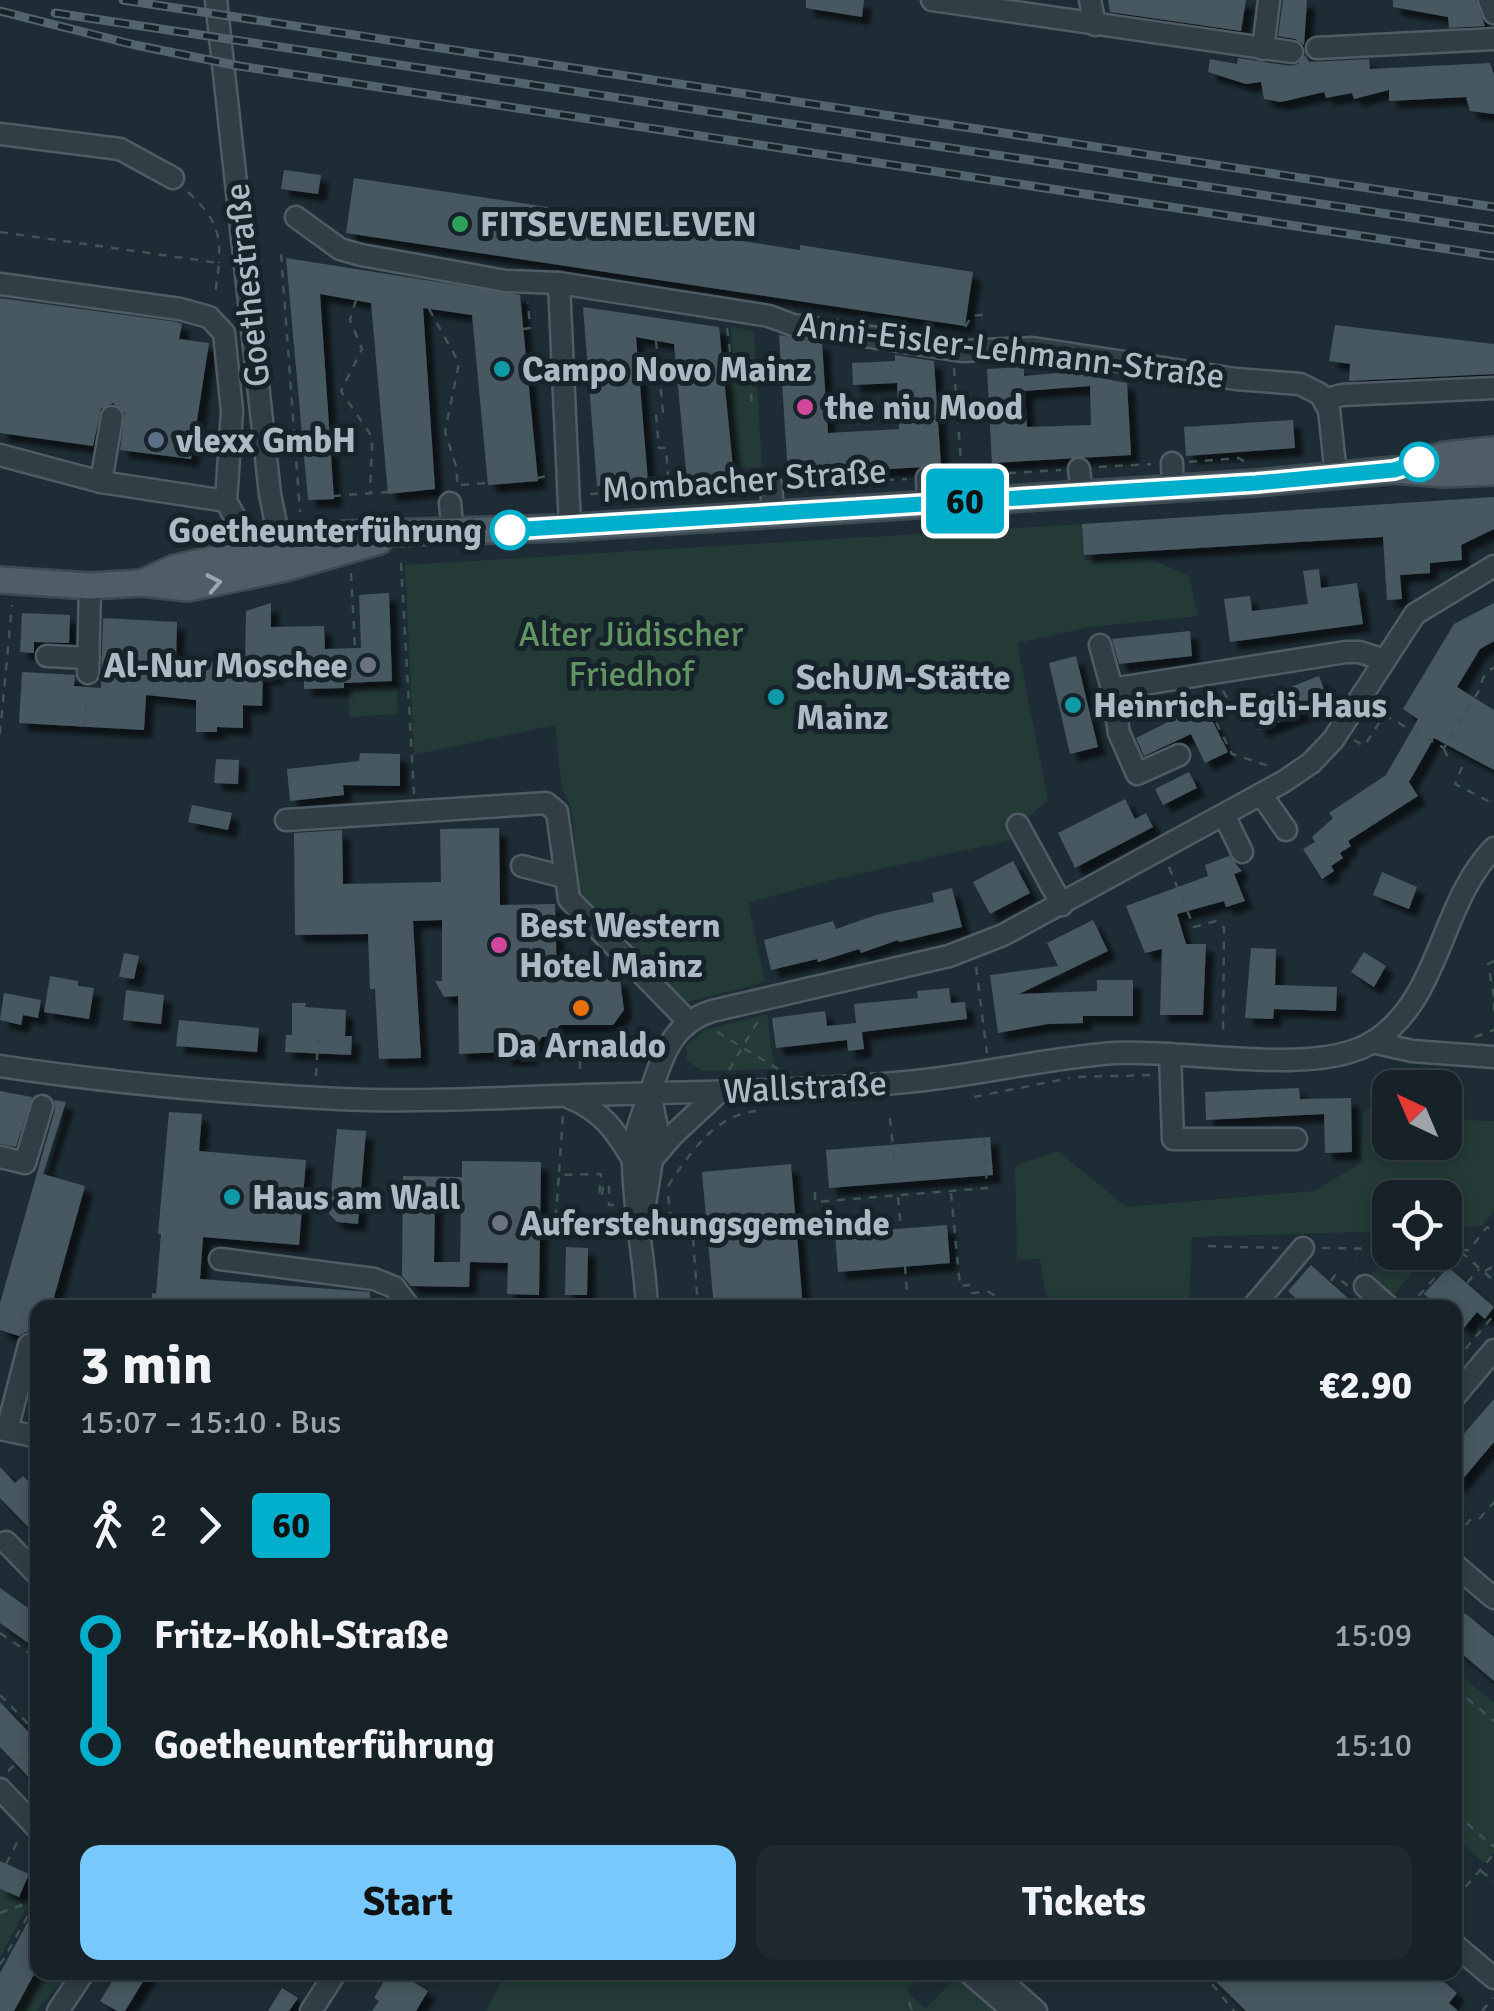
<!DOCTYPE html>
<meta charset="utf-8">
<style>
:root{--surface:#162228;--page:#1f2a30;--text:#f1f3f6;--muted:#9ea4a8;--line:#353f45;--accent:#78c8fb}
body{margin:0;font-family:Signika,sans-serif;background:var(--page);color:var(--text);height:100vh;display:flex;flex-direction:column;font-size:38px;white-space:nowrap}
*{box-sizing:border-box;margin:0}
p{font-size:32px;color:var(--muted)}
.icon{flex:none;width:55px;height:55px;fill:none;stroke:currentColor;stroke-width:2;stroke-linecap:round;stroke-linejoin:round}
.map{position:relative;flex:1;overflow:hidden}
.panel{position:absolute;left:30px;top:1300px;width:1432px;height:680px;display:flex;flex-direction:column;background:var(--surface);border-radius:20px;box-shadow:0 5px 15px #0003,0 0 0 2px var(--line)}
.panel>*{flex:none}
.badge{padding:0 20px;border-radius:8px;font-size:35px;line-height:65px}
.needle{width:65px;rotate:316deg}
.fabs{position:absolute;left:1372px;top:1070px;display:grid;gap:20px}
.fabs a{display:grid;place-items:center;width:90px;height:90px;border-radius:20px;background:var(--surface);box-shadow:0 5px 15px #0003,0 0 0 2px var(--line);font-size:50px}
.map>.badge{position:absolute;translate:-50% -50%;box-shadow:0 0 0 5px #fff}
.legs{display:flex;align-items:center;gap:15px;height:110px;padding:0 50px;font-size:32px}
.legs p{margin-inline-start:auto}
.headline{display:flex;align-items:center;justify-content:space-between;height:170px;padding:0 50px}
h1{font-size:55px;font-weight:700;line-height:75px}
.action{display:flex;gap:20px;margin-top:auto;padding:20px 50px}
.action a{flex:1;height:115px;border-radius:20px;background:var(--accent);color:#111;font-size:40px;font-weight:700;line-height:115px;text-align:center}
.action a+a{background:var(--page);color:var(--text)}
ul{padding:0 50px;list-style:none}
li{display:flex;align-items:center;gap:35px;height:110px;font-size:38px}
li i{display:grid;place-items:center;width:15px;height:100%;margin:0 12px;background:currentColor}
li i::after{content:'';width:25px;height:25px;margin:-12px;border:8px solid;border-radius:50%;background:var(--surface)}
li p{margin-inline-start:auto}
li:first-child i{background:linear-gradient(#0000 50%,currentColor 0)}
li:last-child i{background:linear-gradient(currentColor 50%,#0000 0)}
.map>svg:first-child{display:block}
</style>
<div class="map">
<svg width="1494" height="2011" viewBox="0 0 1494 2011">
<defs>
<filter id="shadow"><feDropShadow dx="8" dy="8" stdDeviation="2.5" flood-color="#0009"/></filter>
</defs>
<rect width="100%" height="100%" fill="#1e2d35"/>
<g fill="#233a36">
<polygon points="731,327 754,331 762,467 733,469 723,362 733,361"/>
<polygon points="1084,524 1085,560 1147,558 1189,576 1198,616 1090,627 1017,643 1048,800 1032,814 1009,826 1015,839 831,880 748,903 765,982 687,1002 588,908 580,895 571,807 562,789 555,725 414,755 405,565"/>
<polygon points="397,685 398,714 349,717 348,687"/>
<polygon points="767,1014 774,1069 702,1071 687,1060 686,1046 705,1030"/>
<polygon points="1390,1092 1390,1142 1445,1142 1445,1112 1457,1120 1494,1121 1494,1211 1482,1226 1445,1228 1445,1198 1390,1198 1390,1231 1192,1237 1189,1307 1048,1307 1040,1259 1017,1260 1015,1166 1058,1151 1126,1207 1314,1191 1361,1163 1363,1113"/>
<polygon points="1385,1259 1423,1260 1389,1300 1367,1280"/>
<polygon points="1455,1670 1494,1703 1494,1852 1484,1863 1455,1837"/>
<polygon points="0,1889 30,1902 0,1957"/>
<polygon points="37,1967 38,1972 70,1973 36,2011 14,2011"/>
<polygon points="506,1972 923,1973 908,1989 910,1995 925,2009 957,1977 997,2011 486,2011"/>
</g>
<g fill="#465861" fill-rule="evenodd" filter="url(#shadow)">
<polygon points="806,0 864,0 862,17 806,8"/>
<polygon points="1108,0 1246,0 1241,31 1110,12"/>
<polygon points="1283,0 1307,0 1304,45 1295,39 1278,36"/>
<polygon points="1393,0 1476,0 1485,26 1449,28 1448,17 1393,7"/>
<polygon points="1305,55 1309,62 1369,59 1370,69 1490,63 1494,75 1494,114 1470,111 1466,97 1389,101 1389,90 1354,99 1352,93 1326,98 1324,92 1281,102 1264,99 1261,82 1246,84 1208,72 1210,59 1237,64 1238,58 1291,66 1298,64"/>
<polygon points="284,170 321,175 318,194 281,189"/>
<polygon points="354,178 735,235 735,240 800,250 800,245 973,272 965,326 346,233"/>
<polygon points="286,258 520,295 538,481 488,485 472,315 423,308 435,489 388,494 371,303 320,294 334,499 308,500"/>
<polygon points="0,298 177,322 182,324 179,339 209,343 191,459 120,450 125,413 113,403 101,409 93,446 0,433"/>
<polygon points="583,307 719,327 734,478 687,481 674,344 636,337 648,482 597,486"/>
<polygon points="1335,325 1494,344 1494,374 1349,381 1350,364 1329,361"/>
<polygon points="779,335 822,343 828,433 899,429 897,383 853,385 852,363 895,361 895,355 934,361 941,466 788,475"/>
<path d="M1024,367V376L1070,372L1127,383L1131,455L992,463L987,369ZM1090,386L1091,425L1027,427L1025,391Z"/>
<polygon points="1293,420 1295,448 1186,456 1184,427"/>
<polygon points="1494,497 1494,529 1461,545 1462,560 1430,563 1430,573 1400,575 1402,599 1387,600 1383,537 1084,555 1082,524"/>
<polygon points="1319,569 1321,588 1357,583 1363,624 1230,642 1224,599 1250,596 1252,611 1308,604 1303,571"/>
<polygon points="389,593 392,681 344,683 344,688 304,689 304,666 277,667 276,677 263,676 262,706 243,705 243,728 217,727 217,732 196,732 196,700 146,695 144,730 19,723 22,672 75,675 74,686 101,688 103,618 177,622 176,659 245,665 246,611 271,603 271,627 324,626 325,649 361,648 359,595"/>
<polygon points="1494,603 1494,641 1480,649 1457,687 1494,710 1494,770 1434,738 1409,782 1418,796 1348,841 1351,846 1340,853 1343,858 1331,866 1334,871 1322,879 1303,849 1315,842 1312,837 1333,818 1329,813 1386,775 1418,719 1403,709 1454,624"/>
<polygon points="22,613 70,615 69,643 34,642 34,653 20,652"/>
<polygon points="1190,631 1192,656 1119,664 1112,639"/>
<polygon points="1076,656 1098,747 1070,754 1049,663"/>
<polygon points="1319,676 1329,703 1259,730 1249,703"/>
<polygon points="1204,704 1228,752 1205,763 1191,734 1144,756 1136,738"/>
<polygon points="360,753 400,754 400,786 343,785 344,795 290,801 287,769 359,761"/>
<polygon points="216,759 239,760 238,784 214,783"/>
<polygon points="1189,772 1197,788 1163,805 1155,789"/>
<polygon points="1125,799 1135,819 1146,813 1153,827 1075,868 1058,833"/>
<polygon points="192,805 232,813 228,830 188,822"/>
<polygon points="499,828 500,905 555,904 557,980 620,979 624,1010 613,1025 560,1025 549,1037 542,1037 528,1058 504,1058 503,1052 459,1054 458,996 444,997 435,981 442,981 442,920 413,921 421,1058 379,1059 375,989 370,989 368,934 295,935 294,833 342,830 343,884 441,882 440,829"/>
<polygon points="1229,856 1242,871 1234,874 1245,901 1226,907 1224,901 1177,914 1186,944 1206,944 1203,1015 1160,1015 1162,949 1145,953 1126,906 1208,876 1205,865"/>
<polygon points="1013,861 1030,893 990,914 973,882"/>
<polygon points="1382,872 1417,887 1409,909 1373,895"/>
<polygon points="952,888 962,927 899,942 898,940 861,953 859,949 818,962 817,959 771,970 764,940 833,921 836,929 876,915 934,902 932,893"/>
<polygon points="1093,920 1108,951 1019,994 1097,991 1097,980 1133,980 1133,1016 1083,1016 1083,1023 1048,1024 998,1033 990,975 1058,966 1047,943"/>
<polygon points="1251,948 1276,949 1275,985 1337,987 1336,1011 1274,1009 1273,1019 1245,1018"/>
<polygon points="1364,952 1386,966 1374,987 1351,972"/>
<polygon points="124,953 139,956 134,979 119,977"/>
<polygon points="50,976 78,981 78,986 94,988 89,1019 44,1012"/>
<polygon points="949,988 951,1003 965,1002 967,1019 862,1032 864,1049 848,1051 847,1040 776,1048 772,1018 825,1011 827,1026 856,1023 854,1004 918,998 917,991"/>
<polygon points="126,990 164,995 161,1024 123,1020"/>
<polygon points="4,993 41,1000 38,1018 23,1015 21,1025 0,1020"/>
<polygon points="292,1003 306,1003 305,1007 346,1010 345,1036 352,1036 351,1055 285,1052 286,1035 292,1035"/>
<polygon points="179,1020 259,1028 257,1052 176,1046"/>
<polygon points="1299,1088 1300,1099 1351,1098 1352,1152 1325,1153 1324,1114 1206,1120 1205,1092"/>
<polygon points="0,1091 32,1097 16,1147 0,1144"/>
<polygon points="54,1100 66,1102 43,1174 85,1186 51,1308 38,1308 38,1334 26,1332 19,1336 0,1330 0,1303 55,1110"/>
<polygon points="169,1112 202,1114 199,1151 306,1160 299,1245 203,1237 200,1279 370,1292 371,1308 247,1308 249,1300 198,1298 197,1308 151,1308 152,1293 156,1294 161,1234 158,1234"/>
<polygon points="337,1129 366,1131 358,1224 337,1222 329,1214"/>
<polygon points="990,1137 993,1175 829,1188 826,1150"/>
<path d="M462,1161L541,1162L539,1295L507,1294L508,1263L470,1262L469,1287L411,1286L402,1276L403,1176L462,1177ZM435,1199H461L460,1262H434Z"/>
<polygon points="791,1164 803,1308 714,1308 702,1172"/>
<polygon points="947,1225 950,1263 838,1272 835,1234"/>
<polygon points="566,1247 588,1248 587,1295 565,1295"/>
<polygon points="1311,1265 1359,1308 1306,1308 1288,1291"/>
<polygon points="1448,1267 1494,1307 1485,1319 1477,1312 1464,1328 1455,1320 1455,1308 1440,1308 1424,1294"/>
<polygon points="1494,1399 1494,1442 1455,1488 1455,1444"/>
<polygon points="0,1467 15,1483 23,1476 38,1491 38,1537 0,1498"/>
<polygon points="0,1588 38,1615 38,1650 0,1623"/>
<polygon points="1465,1613 1494,1637 1494,1681 1455,1648 1455,1624"/>
<polygon points="0,1702 38,1742 38,1787 0,1747"/>
<polygon points="0,1861 29,1874 19,1897 0,1889"/>
<polygon points="38,1903 38,1967 14,2011 0,2011 0,1973"/>
<polygon points="118,1972 149,1972 125,2011 117,2011 100,2001"/>
<polygon points="389,1972 397,1972 428,1991 416,2011 372,2011 379,2001 374,1998"/>
<polygon points="1206,1972 1433,1972 1457,1993 1449,2003 1458,2011 1246,2011"/>
<polygon points="282,1988 298,1998 289,2011 268,2011"/>
</g>
<g fill="none" stroke-linecap="round" stroke-linejoin="round">
<g stroke="#4f5c64" stroke-width="25">
<g id="minor">
<polyline points="216,0 270,494 283,559"/>
<polyline points="932,0 1292,52"/>
<polyline points="1090,0 1095,25"/>
<polyline points="1489,0 1494,13"/>
<polyline points="1317,48 1494,39"/>
<polyline points="1263,49 1269,0"/>
<polyline points="0,134 120,149 173,178"/>
<polyline points="296,217 340,249 361,255 506,281 559,283 769,316 793,325 962,351 1032,348 1236,379 1300,384 1320,394 1329,410 1336,475"/>
<polyline points="559,283 570,527"/>
<polyline points="0,284 180,309 209,317 224,333 232,411 226,501 238,523 247,552"/>
<polyline points="1324,400 1342,395 1494,388"/>
<polyline points="0,455 101,482 226,501"/>
<polyline points="1172,463 1173,489"/>
<polyline points="1079,469 1082,494"/>
<polyline points="927,478 928,503"/>
<polyline points="101,482 112,417"/>
<polyline points="771,485 773,512"/>
<polyline points="450,503 453,532"/>
<polyline points="1100,645 1112,689 1119,733 1137,774 1179,755"/>
<polyline points="47,656 89,658"/>
<polyline points="88,673 90,586"/>
<polyline points="1112,689 1346,652 1359,652 1385,660"/>
<polyline points="1261,794 1286,830"/>
<polyline points="1224,815 1242,852"/>
<polyline points="286,820 546,803 557,812 569,899 688,1021"/>
<polyline points="1018,825 1062,905"/>
<polyline points="522,866 564,877"/>
<polyline points="1372,1042 1412,1051 1494,1057"/>
<polyline points="1170,1054 1173,1139 1296,1139"/>
<path d="M0,1066C111,1083 226,1093 339,1099C433,1103 528,1096 622,1094C717,1091 812,1091 906,1082C976,1076 1044,1058 1115,1053C1185,1049 1313,1077 1371,1043C1441,1001 1439,904 1494,848"/>
<path d="M570,1098C602,1111 616,1131 633,1160"/>
<polyline points="0,1157 25,1163 42,1106"/>
<polyline points="654,1157 673,1135 719,1092"/>
<polyline points="645,1204 657,1128 650,1093"/>
<polyline points="220,1259 374,1279 394,1287 410,1308"/>
<polyline points="1365,1286 1390,1308"/>
<path d="M647,1308C645,1259 633,1209 633,1160C633,1136 642,1115 650,1093C663,1056 671,1024 712,1011L949,956L1003,935L1283,782L1311,763L1333,740L1415,614L1494,566"/>
<polyline points="1252,1308 1303,1248"/>
<polyline points="1455,1396 1494,1350"/>
<polyline points="0,1429 38,1437"/>
<polyline points="7,1430 29,1345"/>
<polyline points="6,1542 38,1575"/>
<polyline points="1455,1565 1494,1598"/>
<polyline points="0,1789 38,1829"/>
<polyline points="1455,1945 1494,1978"/>
<polyline points="968,1972 1013,2011"/>
<polyline points="992,1972 1036,2011"/>
<polyline points="58,2011 84,1972"/>
<polyline points="311,2011 336,1972"/>
</g>
</g>
<g stroke="#3e4a52" stroke-width="30">
<g id="major">
<polyline points="1411,465 1445,455 1494,450"/>
<polyline points="0,580 90,586 142,583 188,588 285,568 379,541"/>
<polyline points="142,583 175,568 280,544 344,534 561,528 1256,483 1394,470 1445,474 1494,472"/>
</g>
</g>
<g stroke="#3f5553" stroke-width="2.5" stroke-dasharray="8 8" stroke-linecap="butt">
<path d="M188,192C213,216 221,229 219,263"/>
<polyline points="0,232 219,263 215,296"/>
<polyline points="281,254 300,512"/>
<polyline points="356,300 350,320 362,349 341,391 370,434 372,445 370,494"/>
<polyline points="429,309 459,363 445,432 457,469 457,486"/>
<polyline points="965,327 972,316 988,314"/>
<polyline points="727,328 731,358 743,358 749,366 752,407"/>
<polyline points="523,329 530,328 528,302"/>
<polyline points="656,341 663,412 656,413 659,448 666,448 668,476"/>
<polyline points="954,368 962,475"/>
<polyline points="1189,462 1239,458 1245,462"/>
<polyline points="1099,467 1151,464"/>
<polyline points="733,472 745,472 746,484"/>
<polyline points="944,477 1061,470"/>
<polyline points="537,478 547,476"/>
<polyline points="648,478 687,475"/>
<polyline points="790,484 907,479"/>
<polyline points="461,485 487,483"/>
<polyline points="590,494 752,486"/>
<polyline points="333,496 388,492"/>
<polyline points="401,563 414,794"/>
<polyline points="351,573 355,648"/>
<polyline points="1223,691 1233,707 1213,716 1232,754 1269,766"/>
<polyline points="1384,715 1444,748 1480,689 1483,678 1488,670 1494,668"/>
<polyline points="84,727 87,694"/>
<polyline points="0,734 12,605"/>
<polyline points="1354,740 1364,746 1389,708 1380,702"/>
<polyline points="1444,749 1449,760"/>
<polyline points="1462,767 1455,784 1494,804"/>
<polyline points="1169,867 1194,927 1216,921 1224,928 1223,1037"/>
<polyline points="1494,961 1488,964 1494,997"/>
<polyline points="976,967 987,1053"/>
<polyline points="1494,1003 1494,1012"/>
<polyline points="717,1032 778,1069"/>
<polyline points="1475,1037 1494,1030"/>
<polyline points="580,1045 580,1074"/>
<polyline points="729,1070 758,1021"/>
<polyline points="316,1076 318,1038"/>
<polyline points="1078,1077 1150,1075"/>
<polyline points="974,1097 1070,1078"/>
<polyline points="890,1118 894,1158"/>
<polyline points="559,1172 563,1115"/>
<path d="M668,1186C691,1152 714,1115 757,1111"/>
<polyline points="815,1192 815,1202 987,1188 984,1139 977,1134"/>
<polyline points="951,1193 960,1286 971,1285 972,1293 989,1292 997,1297 998,1306"/>
<polyline points="668,1196 672,1224 692,1223 698,1308"/>
<polyline points="898,1197 901,1229"/>
<polyline points="614,1205 609,1205 609,1186 603,1185 602,1196 599,1197 601,1174 559,1175 555,1224 619,1221"/>
<polyline points="1208,1246 1279,1248"/>
<polyline points="1322,1248 1390,1249"/>
<polyline points="1445,1250 1469,1250 1487,1227 1494,1231"/>
<polyline points="905,1266 908,1308"/>
<polyline points="1485,1271 1494,1266"/>
<polyline points="1331,1281 1335,1275 1348,1286"/>
<polyline points="1467,1283 1479,1269"/>
<polyline points="1284,1308 1287,1304"/>
<polyline points="1408,1308 1459,1250 1494,1281"/>
<polyline points="1424,1308 1424,1307"/>
<polyline points="1455,1361 1494,1315"/>
<polyline points="1455,1537 1471,1519 1480,1518 1494,1502"/>
<polyline points="0,1633 38,1659"/>
<polyline points="1455,1688 1494,1721"/>
<polyline points="0,1695 38,1734"/>
<polyline points="8,1771 38,1743"/>
<polyline points="1455,1813 1494,1847"/>
<polyline points="6,1864 19,1839"/>
<polyline points="1481,1871 1494,1881"/>
<polyline points="1455,1899 1494,1854"/>
<polyline points="0,1913 33,1901"/>
<polyline points="0,1965 38,1898"/>
<polyline points="1202,1972 1234,2011"/>
<polyline points="909,2002 912,2011"/>
<polyline points="1482,2011 1493,1998"/>
</g>
<use href="#minor" stroke="#313e46" stroke-width="20"/>
<use href="#major" stroke="#4f5e66" stroke-width="25"/>
<g stroke="#53646d" stroke-width="9">
<g id="rail">
<polyline points="123,0 1494,207"/>
<polyline points="0,11 135,45 239,66 1494,256"/>
<polyline points="55,13 1494,230"/>
</g>
</g>
<use href="#rail" stroke="#17232a" stroke-width="5" stroke-dasharray="15" stroke-linecap="butt"/>
</g>
<defs><path id="oneway-chevron" d="M-2-3.5L2.5 0L-2 3.5" fill="none" stroke-width="1.6" stroke-linecap="round" stroke-linejoin="round" transform="scale(2.5)"/></defs>
<use stroke="#99a8b0" href="#oneway-chevron" transform="translate(214 583) rotate(-11)"/>
<g fill="none" stroke-linecap="round" stroke-linejoin="round">
<g stroke="#fff" stroke-width="22">
<polyline id="line-1" points="510,530 1256,483 1394,470 1419,462"/>
</g>
<use href="#line-1" stroke="#00afcb" stroke-width="15"/>
</g>
<circle fill="#2e9e5b" stroke="#17232a" stroke-width="4" cx="460" cy="224" r="10"/>
<g fill="#0f9aa8" stroke="#17232a" stroke-width="4">
<circle cx="502" cy="369" r="10"/>
<circle cx="776" cy="697" r="10"/>
<circle cx="1073" cy="705" r="10"/>
<circle cx="232" cy="1197" r="10"/>
</g>
<g fill="#d1479c" stroke="#17232a" stroke-width="4">
<circle cx="805" cy="407" r="10"/>
<circle cx="499" cy="945" r="10"/>
</g>
<circle fill="#5c6f8a" stroke="#17232a" stroke-width="4" cx="156" cy="440" r="10"/>
<g fill="#fff" stroke="#00afcb" stroke-width="5">
<circle cx="1419" cy="462" r="18"/>
<circle cx="510" cy="530" r="18"/>
</g>
<g fill="#6b7280" stroke="#17232a" stroke-width="4">
<circle cx="368" cy="665" r="10"/>
<circle cx="500" cy="1223" r="10"/>
</g>
<circle fill="#e8710a" stroke="#17232a" stroke-width="4" cx="581" cy="1008" r="10"/>
<g text-anchor="middle" stroke-width="10" stroke-linejoin="round" paint-order="stroke">
<g font-size="35" font-weight="bold" fill="#abbac3" stroke="#17232a" text-anchor="start">
<text x="480" y="236">FITSEVENELEVEN</text>
<text x="522" y="381">Campo Novo Mainz</text>
<text x="825" y="419">the niu Mood</text>
<text x="176" y="452">vlexx GmbH</text>
<text x="348" y="677" text-anchor="end">Al-Nur Moschee</text>
<text x="796" y="689">SchUM-Stätte<tspan x="796" dy="40">Mainz</tspan></text>
<text x="1093" y="717">Heinrich-Egli-Haus</text>
<text x="519" y="937">Best Western<tspan x="519" dy="40">Hotel Mainz</tspan></text>
<text x="581" y="1057" text-anchor="middle">Da Arnaldo</text>
<text x="252" y="1209">Haus am Wall</text>
<text x="520" y="1235">Auferstehungsgemeinde</text>
</g>
<g font-size="35" fill="#abbac3" stroke="#17232a">
<text transform="translate(247 285) rotate(-96)" y="12">Goethestraße</text>
<text transform="translate(1011 350) rotate(7)" y="12">Anni-Eisler-Lehmann-Straße</text>
<text transform="translate(744 480) rotate(-4)" y="12">Mombacher Straße</text>
<text transform="translate(805 1087) rotate(-3)" y="12">Wallstraße</text>
</g>
<g font-size="35" font-weight="bold" fill="#abbac3" stroke="#17232a" text-anchor="end">
<text x="482" y="542">Goetheunterführung</text>
</g>
<g font-size="35" fill="#629463" stroke="#17232a">
<text x="631" y="646">Alter Jüdischer<tspan x="631" dy="40">Friedhof</tspan></text>
</g>
</g>
</svg>
<div class="fabs">
<a><svg class="needle" viewBox="-14 -14 28 28"><path d="M0-13l5 13h-10z" fill="#e53935"/><path d="M0 13l5-13h-10z" fill="#9ea4a8"/></svg></a>
<a><svg class="icon" aria-label="locate" viewBox="0 0 24 24"><circle cx="12" cy="12" r="6"/><path d="M12 2v4M12 18v4M2 12h4M18 12h4"/></svg></a>
</div>
<b class="badge" style="left:965px;top:501px;background:#00afcb;color:#111">60</b>
<section class="panel">
<div class="headline"><div><h1>3 min</h1><p>15:07 – 15:10 · Bus</p></div><b>€2.90</b></div>
<div class="legs"><svg class="icon" aria-label="walk" viewBox="0 0 24 24"><circle cx="13" cy="4" r="2"/><path d="M13 8l-2 6 4 7M11 14l-3 7M7 12l3-4h3l4 4"/></svg>2<svg class="icon" aria-label="forward" viewBox="0 0 24 24"><path d="M9 5l7 7-7 7"/></svg><b class="badge" style="background:#00afcb;color:#111">60</b></div>
<ul>
<li><i style="color:#00afcb"></i><b>Fritz-Kohl-Straße</b><p>15:09</p></li>
<li><i style="color:#00afcb"></i><b>Goetheunterführung</b><p>15:10</p></li>
</ul>
<div class="action"><a>Start</a><a>Tickets</a></div>
</section>
</div>
